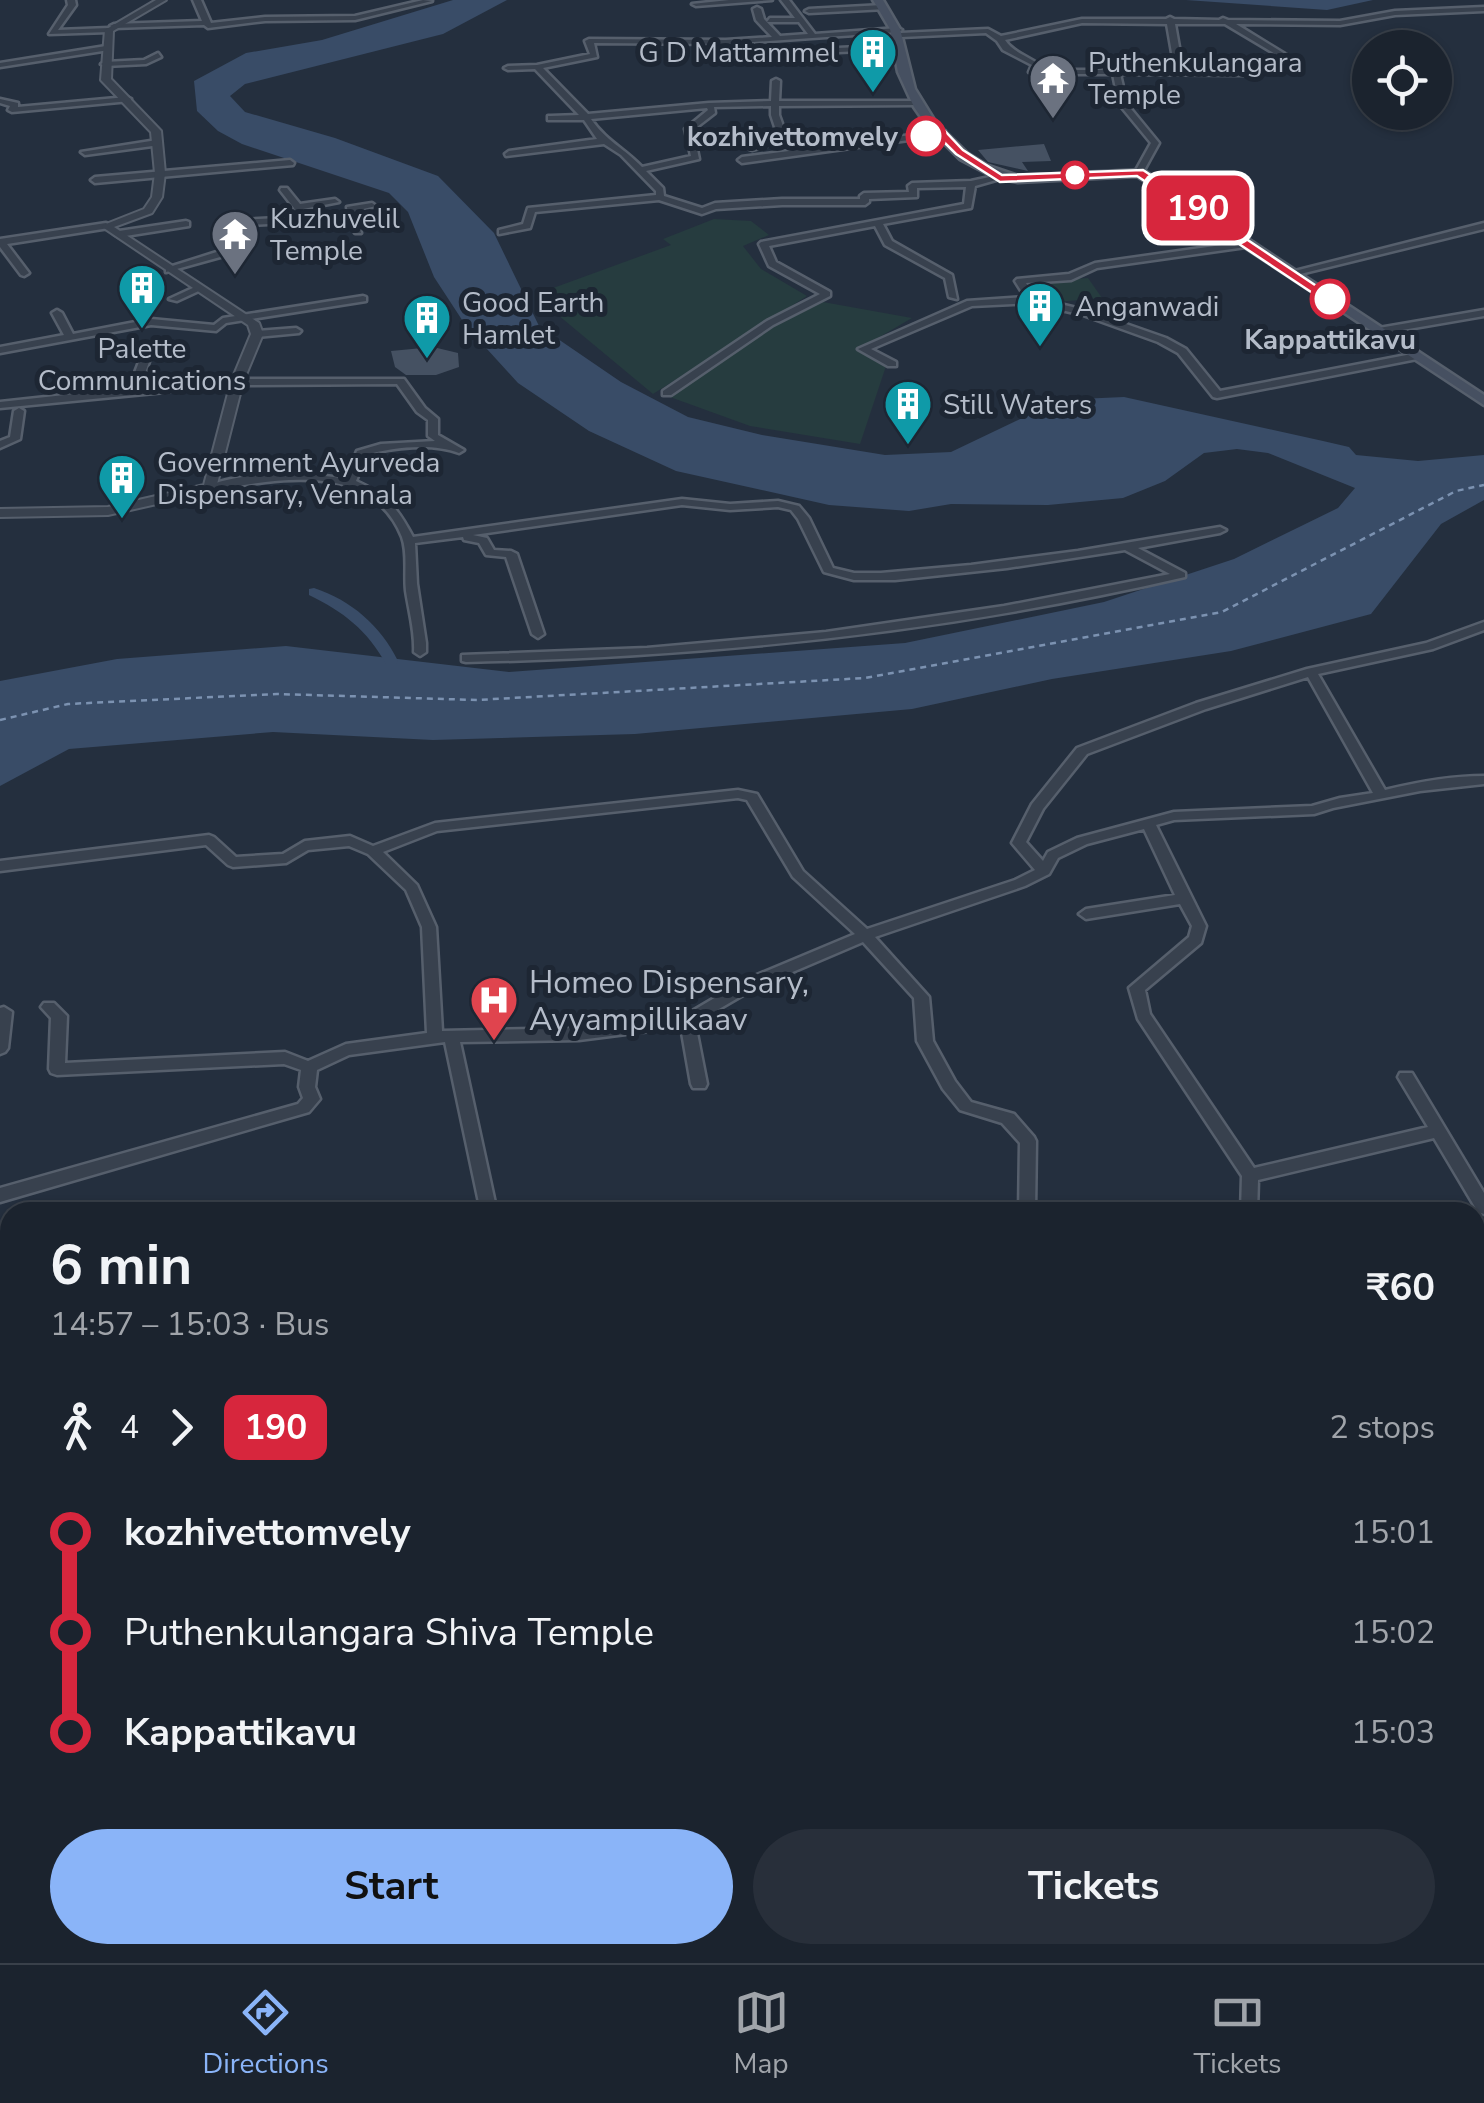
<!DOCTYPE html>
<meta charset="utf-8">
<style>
:root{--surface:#1b232e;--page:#282f3a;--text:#f1f3f6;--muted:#a0a4aa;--line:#39404a;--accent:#8ab4f8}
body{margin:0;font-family:"Nunito Sans",sans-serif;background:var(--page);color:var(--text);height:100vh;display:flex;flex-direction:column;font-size:38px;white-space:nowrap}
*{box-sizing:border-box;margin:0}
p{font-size:32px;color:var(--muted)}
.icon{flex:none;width:55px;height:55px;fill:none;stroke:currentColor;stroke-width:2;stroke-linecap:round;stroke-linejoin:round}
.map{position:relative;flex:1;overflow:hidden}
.panel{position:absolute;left:0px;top:1202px;width:1485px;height:762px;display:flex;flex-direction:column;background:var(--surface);border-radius:30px 30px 0 0;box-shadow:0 2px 8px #0004,0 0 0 2px var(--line)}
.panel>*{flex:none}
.badge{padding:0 20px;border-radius:15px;font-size:35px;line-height:65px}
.controls{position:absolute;left:1352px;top:30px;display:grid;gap:20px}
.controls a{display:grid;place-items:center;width:100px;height:100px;border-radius:50%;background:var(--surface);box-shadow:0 2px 8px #0004,0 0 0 2px var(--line);font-size:50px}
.map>.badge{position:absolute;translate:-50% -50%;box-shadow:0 0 0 5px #fff}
.legs{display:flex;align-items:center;gap:15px;height:110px;padding:0 50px;font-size:32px}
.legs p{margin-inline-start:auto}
.headline{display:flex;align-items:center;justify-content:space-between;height:170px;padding:0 50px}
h1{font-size:55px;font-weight:700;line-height:75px}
.cta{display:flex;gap:20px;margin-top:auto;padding:20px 50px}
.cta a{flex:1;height:115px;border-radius:60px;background:var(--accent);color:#111;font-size:40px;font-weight:700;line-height:115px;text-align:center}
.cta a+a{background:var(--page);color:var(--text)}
ul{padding:0 50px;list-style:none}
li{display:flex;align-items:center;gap:35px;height:100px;font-size:38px}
li i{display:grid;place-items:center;width:15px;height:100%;margin:0 12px;background:currentColor}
li i::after{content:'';width:25px;height:25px;margin:-12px;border:8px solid;border-radius:50%;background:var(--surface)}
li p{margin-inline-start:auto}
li:first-child i{background:linear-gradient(#0000 50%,currentColor 0)}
li:last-child i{background:linear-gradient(currentColor 50%,#0000 0)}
.tabs{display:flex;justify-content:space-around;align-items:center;height:140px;border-top:2px solid var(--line);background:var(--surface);font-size:28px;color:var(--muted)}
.tabs a{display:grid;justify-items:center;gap:5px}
.tabs .selected{color:var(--accent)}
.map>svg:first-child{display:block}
</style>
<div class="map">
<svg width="1484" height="1963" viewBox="0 0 1484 1963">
<rect width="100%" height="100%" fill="#242f3e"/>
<g fill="#263c3f">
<polygon points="714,219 751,221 769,235 743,246 761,269 807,296 653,394 534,295 671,245 663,239"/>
<polygon points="1088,278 1102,298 1057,302 1044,281"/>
<polygon points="823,302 912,318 859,349 886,366 860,444 750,426 670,397 776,325"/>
</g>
<g fill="#394c67">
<polygon points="453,0 507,0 443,34 245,84 230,96 245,112 335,138 438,176 494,233 539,326 621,382 688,417 762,435 885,455 951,452 1037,411 1079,399 1124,397 1323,441 1349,447 1356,455 1418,461 1484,455 1484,500 1441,524 1371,614 1231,651 1052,679 912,709 635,734 433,740 273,732 69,749 0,786 0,681 117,659 286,646 509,672 905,643 1104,602 1234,559 1338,508 1355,488 1268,453 1237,449 1204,453 1165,481 1123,498 1048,505 951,504 909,511 829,505 676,471 589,431 518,383 466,326 434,277 408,212 389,193 242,144 218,131 197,111 194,81 246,53 322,40"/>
<polygon points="1186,0 1373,0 1327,10"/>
</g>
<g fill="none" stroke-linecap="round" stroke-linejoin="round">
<path fill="#394c67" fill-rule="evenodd" d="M314,588C351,600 381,626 398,661L396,664H386C367,630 344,612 309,595V589Z"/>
<polyline stroke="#7c92b1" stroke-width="2.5" stroke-dasharray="6 5" stroke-linecap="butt" points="0,720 68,704 277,694 477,700 865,678 1222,612 1456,491 1484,485"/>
</g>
<g fill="#455162">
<polygon points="1044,144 1051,161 1022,162 1028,171 988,162 978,150"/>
<polygon points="433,347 458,353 459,367 436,375 406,375 395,367 391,351"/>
</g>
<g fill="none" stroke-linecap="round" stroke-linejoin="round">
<g stroke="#565f6c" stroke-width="5">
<g id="minor">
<polygon points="67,0 75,0 76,5 58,30 109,28 113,30 109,32 49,34 68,5"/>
<polygon points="193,0 201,0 211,23 265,17 355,16 423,0 432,1 355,20 265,21 208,28 204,25 114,28 110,26 114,24 202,21"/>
<polygon points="729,0 772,0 696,6 692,4"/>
<path d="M781,0H789L815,34L898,28L902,30L898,32L726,44L594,43L597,57L543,68L588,114L709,103L771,101L772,81L776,79L780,81L779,101H916L920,103L916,105L779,106V115L788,140L752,150L749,149V145L779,139L771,115V106L714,107L715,113L693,130L699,159L646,171L663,188L664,196L702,208L715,203L782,199H860V196L864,193L909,192L908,186L912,183L971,181L999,175L1003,178L975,186L971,208L883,224L892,241L952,275L957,299L949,297L945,278L885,245L875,226L769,246L776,262L830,292V296L773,325L671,395H663V391L767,321L820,294L769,266L759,244L761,242L964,204L966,187L917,188V197L869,199V202L865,205H782L716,209L702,214L659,200L535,212L530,228L499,234V230L523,224L528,208L656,195V191L621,155L604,144L506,156L505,154L509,151L597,139L584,120H548V116H551L579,115L535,69L508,70L504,68L508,66L537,65L590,54L585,41L589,39L726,40L772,37L756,20L753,9L757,7L761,9L764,19L780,36L808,34L799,22H767L770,18H795ZM707,108L708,110L685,129L691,156L642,167C625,149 605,140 591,119Z"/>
<polygon points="883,5 886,9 809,13 805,11 809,9"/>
<path d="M1484,7V11L1395,15L1340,25L1236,24L1298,62L1243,75L1120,74L1127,104L1159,143L1143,172L1139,175L1135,172L1151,143L1119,104L1113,74H1044L1037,69L1029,72L1032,65L1003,50L997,41L986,33L901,37L897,35L901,33L988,29L1001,36L1082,19H1166L1170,17L1174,19L1219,20L1223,18L1228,20L1340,21L1395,11ZM1082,23L1167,24L1175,70H1046C1034,58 1014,54 1005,40ZM1175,24H1225L1287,61L1243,71L1183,70Z"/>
<polygon points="901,45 904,49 817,53 813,51 817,49"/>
<polygon points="106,46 109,50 0,67 0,63"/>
<polygon points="158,53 161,57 146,64 105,66 101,64 105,62 144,60"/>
<polygon points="127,97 131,99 130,101 12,112 8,110 10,106 0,103 0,99 18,103 18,107"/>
<polygon points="942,131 945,131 945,135 742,163 738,160 742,157"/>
<polygon points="157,140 161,143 160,145 85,155 81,152"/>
<polygon points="290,160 294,163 293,165 95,183 91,180 95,177"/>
<polygon points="281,188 287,188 300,204 335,199 339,202 303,209 306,217 348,215 347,207 372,203 376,206 355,211 361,233 355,233 349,220 249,225 252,235 229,238 233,242 231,254 166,272 166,268 223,250 223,243 217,236 243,231 240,220 298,217 294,208 280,190"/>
<polygon points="186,221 189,222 189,226 119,237 114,234 119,231"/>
<polygon points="106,223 111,226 109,228 7,244 29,273 24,276 21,275 0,247 0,239"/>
<polygon points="1484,223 1484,229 1292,276 1287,273"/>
<polygon points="1250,241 1255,244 1253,246 1097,268 1071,280 1026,283 1035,298 1089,311 1166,338 1186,349 1220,391 1417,353 1422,356 1417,359 1217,398 1213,397 1178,353 1158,342 1083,315 1031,303 972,306 871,349 896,362 896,366 888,366 858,349 967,301 1025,297 1015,281 1017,279 1069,274 1095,263"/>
<polygon points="195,287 203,289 177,301 169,299"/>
<polygon points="363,296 366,297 366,301 226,323 216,331 151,325 0,353 0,347 64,335 52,313 57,310 62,313 73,334 151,319 214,325 223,318"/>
<polygon points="1484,310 1484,316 1379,334 1374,331 1379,328"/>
<polygon points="296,328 301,331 299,333 257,337 252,334 257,331"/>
<path d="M144,359L149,362L140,387L237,379H404L425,408L438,419V435L464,450L459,453C433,443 393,447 366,455L356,481C387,495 397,507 413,537L682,499L730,504L778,501L799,506L809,518L833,568L854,573H881L971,565L1078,551L1220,527L1226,530L1220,533L1138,548L1185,573V577C949,632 708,657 466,662L462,661V655L647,648L826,632L1004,606L1170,574L1125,550L1007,568L895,580H854L824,572L798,519L791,510L778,507L730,510L682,505L473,535L487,538L494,550L511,551L517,554L544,634L538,638L532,634L506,557L486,555L479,543L464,540L463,537L415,543L417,584L426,643V652L420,656L414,652C415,631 409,611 406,591C404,573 408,553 402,537C371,460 275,479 210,491L204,488C236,471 311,472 346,479L357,451L381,444L435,441L428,436V420L417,412L397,384L237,385L0,408V402L129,388L139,362Z"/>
<polygon points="19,408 24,411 20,439 0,448 0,441 10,437 14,411"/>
<path d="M1484,622V630L1433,649L1318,674L1385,790C1418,782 1450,776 1484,776V784L1420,791L1333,808L1314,814L1174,820L1156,825L1206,926L1201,943L1145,990L1150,1014L1254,1168L1428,1127L1398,1077L1400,1073H1412L1484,1193V1214L1478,1212L1434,1138L1258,1180L1257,1212H1241L1242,1176L1138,1019L1129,988L1189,937L1192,926L1180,904L1086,919L1079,914L1086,909L1175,895L1144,829L1087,844L1058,858L1049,874L1025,886L875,937L929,997L933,1041L955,1081L971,1102L1014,1114L1034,1137L1036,1141L1035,1212H1019L1020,1143L1002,1123L960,1110L943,1089L917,1041L914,998L863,942L755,988L695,1023L707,1084L705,1088H693L691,1084L681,1027L579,1040L460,1042L497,1212H481L445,1042L349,1055L317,1070L315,1087L320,1099L309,1112L0,1202V1188L298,1104L303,1098L299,1087L301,1070L284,1064L57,1075L51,1073L49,1069L51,1018L41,1007L44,1003H54L67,1016L65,1063L285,1052L308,1061L346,1044L427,1033L422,927L406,890L368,854L349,846L308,850L286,863L233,867L228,865L206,845L0,871V861L209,835L214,837L236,857L283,854L305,841L350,836L373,846L435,823L738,790L757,794L803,871L867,929L1015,880L1035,870L1012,843L1032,804L1077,748L1196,703L1307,669L1426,643ZM1308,677L1373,793L1340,798L1312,806L1174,812L1077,838L1048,852L1043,861L1026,842L1043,809L1087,754L1206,709ZM738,798L747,800L793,877L855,934L745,980L684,1016L579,1028L442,1031L436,927L417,885L383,852L437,831Z"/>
<polygon points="4,1007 12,1012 8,1048 5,1052 0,1054 0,1008"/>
<rect x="1475" y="1410" width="9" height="16"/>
<polygon points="10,1443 10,1459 0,1460 0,1444"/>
<polygon points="10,1615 10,1635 0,1637 0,1617"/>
<polygon points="1484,1739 1484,1760 1475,1763 1475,1742"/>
<polygon points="1475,1918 1484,1923 1483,1955 1475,1952"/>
<rect x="0" y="1929" width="10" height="22"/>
<polygon points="158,1955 180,1955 181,1963 159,1963"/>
<polygon points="204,1955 292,1955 289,1963 201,1963"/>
<polygon points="547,1955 574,1955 577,1963 550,1963"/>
<polygon points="1015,1955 1042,1955 1039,1963 1012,1963"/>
<polygon points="1186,1955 1212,1955 1215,1963 1189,1963"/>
<polygon points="1435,1955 1471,1955 1468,1963 1432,1963"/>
</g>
</g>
<g stroke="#565f6c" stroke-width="4">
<polygon id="tertiary" points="156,0 166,0 113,31 111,79 161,131 165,173 162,197 152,213 114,227 259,323 263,334 243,382 216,488 210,492 108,515 0,517 0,509 108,507 204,485 231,382 251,334 248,325 101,226 144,209 152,197 155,173 151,132 101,80 105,30"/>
</g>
<g stroke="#565f6c" stroke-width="5">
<polygon id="secondary" points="873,0 883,0 900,29 915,89 936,123 968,154 986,165 1018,176 1143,170 1484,395 1484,405 1137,176 1018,182 996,178 960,159 928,127 914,107 898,72 890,29"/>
</g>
<use href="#minor" fill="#38414e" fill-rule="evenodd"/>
<use href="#tertiary" fill="#38414e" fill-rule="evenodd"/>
<use href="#secondary" fill="#465061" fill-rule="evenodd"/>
<polyline stroke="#5a6575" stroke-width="5" stroke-dasharray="11 11" stroke-linecap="butt" points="1475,1360 1484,1359"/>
<g stroke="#5a6575" stroke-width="6" stroke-dasharray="14 14" stroke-linecap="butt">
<polyline points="0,1505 10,1503"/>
<polyline points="0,1537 10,1535"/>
<polyline points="0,1578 10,1577"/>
</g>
</g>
<polygon fill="#d7263d" stroke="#fff" stroke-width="2.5" points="945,131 963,150 1002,175 1143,170 1336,299 1326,302 1137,176 1000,182 956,154 939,137 921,136"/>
<defs>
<g id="building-pin" transform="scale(2.5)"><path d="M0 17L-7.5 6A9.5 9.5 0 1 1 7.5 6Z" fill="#0f9aa8" stroke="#1d2633"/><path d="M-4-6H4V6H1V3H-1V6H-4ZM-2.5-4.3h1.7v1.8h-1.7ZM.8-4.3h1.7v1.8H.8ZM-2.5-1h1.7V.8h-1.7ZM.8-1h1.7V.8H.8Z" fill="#fff"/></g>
<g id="temple-pin" transform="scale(2.5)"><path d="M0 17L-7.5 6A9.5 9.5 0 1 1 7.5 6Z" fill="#6b7280" stroke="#1d2633"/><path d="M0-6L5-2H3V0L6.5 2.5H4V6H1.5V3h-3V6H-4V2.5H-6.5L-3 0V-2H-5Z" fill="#fff"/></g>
<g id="hospital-pin" transform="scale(2.5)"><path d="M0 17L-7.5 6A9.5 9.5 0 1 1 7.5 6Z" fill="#e0444e" stroke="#1d2633"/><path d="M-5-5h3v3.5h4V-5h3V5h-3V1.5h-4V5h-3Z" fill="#fff"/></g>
</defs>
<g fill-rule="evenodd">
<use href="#building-pin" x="873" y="52"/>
<use href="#temple-pin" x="1053" y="78"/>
<use href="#temple-pin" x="235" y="234"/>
<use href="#building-pin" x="142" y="288"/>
<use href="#building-pin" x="1040" y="306"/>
<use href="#building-pin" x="427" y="318"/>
<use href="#building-pin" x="908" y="404"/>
<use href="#building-pin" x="122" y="478"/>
<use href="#hospital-pin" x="494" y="1000"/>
</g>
<g fill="#fff" stroke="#d7263d" stroke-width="5">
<circle cx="926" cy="136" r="18"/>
<circle cx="1075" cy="175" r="12"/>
<circle cx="1330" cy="299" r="18"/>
</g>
<g text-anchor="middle" stroke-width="10" stroke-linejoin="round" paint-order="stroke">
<g font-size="28" fill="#b4bcc9" stroke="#1d2633" text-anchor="start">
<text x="838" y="62" text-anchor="end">G D Mattammel</text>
<text x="1088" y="72">Puthenkulangara<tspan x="1088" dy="32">Temple</tspan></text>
<text x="270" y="228">Kuzhuvelil<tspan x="270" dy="32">Temple</tspan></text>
<text x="462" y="312">Good Earth<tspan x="462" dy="32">Hamlet</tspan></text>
<text x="1075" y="316">Anganwadi</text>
<text x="142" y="358" text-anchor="middle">Palette<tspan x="142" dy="32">Communications</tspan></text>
<text x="943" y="414">Still Waters</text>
<text x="157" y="472">Government Ayurveda<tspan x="157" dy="32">Dispensary, Vennala</tspan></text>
</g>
<g font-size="28" font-weight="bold" fill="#b4bcc9" stroke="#1d2633" text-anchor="end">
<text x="898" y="146">kozhivettomvely</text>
<text x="1330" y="349" text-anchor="middle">Kappattikavu</text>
</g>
<g font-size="32" fill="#b4bcc9" stroke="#1d2633" text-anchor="start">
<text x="529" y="993">Homeo Dispensary,<tspan x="529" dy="37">Ayyampillikaav</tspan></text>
</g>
</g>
</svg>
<div class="controls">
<a><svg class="icon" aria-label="locate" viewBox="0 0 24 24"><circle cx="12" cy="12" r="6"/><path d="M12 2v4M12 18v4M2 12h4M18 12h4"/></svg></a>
</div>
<b class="badge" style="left:1198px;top:208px;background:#d7263d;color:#fff">190</b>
<section class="panel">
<div class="headline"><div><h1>6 min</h1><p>14:57 – 15:03 · Bus</p></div><b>₹60</b></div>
<div class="legs"><svg class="icon" aria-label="walk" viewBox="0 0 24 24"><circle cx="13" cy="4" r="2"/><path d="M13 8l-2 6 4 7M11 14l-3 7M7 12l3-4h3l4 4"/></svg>4<svg class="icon" aria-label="forward" viewBox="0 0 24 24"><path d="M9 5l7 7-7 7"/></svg><b class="badge" style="background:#d7263d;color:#fff">190</b><p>2 stops</p></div>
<ul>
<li><i style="color:#d7263d"></i><b>kozhivettomvely</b><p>15:01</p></li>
<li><i style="color:#d7263d"></i><span>Puthenkulangara Shiva Temple</span><p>15:02</p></li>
<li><i style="color:#d7263d"></i><b>Kappattikavu</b><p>15:03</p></li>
</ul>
<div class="cta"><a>Start</a><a>Tickets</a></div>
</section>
</div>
<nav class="tabs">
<a class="selected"><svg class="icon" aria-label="directions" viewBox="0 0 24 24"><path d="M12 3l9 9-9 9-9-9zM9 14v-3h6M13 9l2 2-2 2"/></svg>Directions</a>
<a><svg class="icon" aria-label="map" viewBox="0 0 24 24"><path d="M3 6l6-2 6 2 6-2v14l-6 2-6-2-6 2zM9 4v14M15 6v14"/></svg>Map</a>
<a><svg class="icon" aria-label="tickets" viewBox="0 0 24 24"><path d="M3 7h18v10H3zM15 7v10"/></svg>Tickets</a>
</nav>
